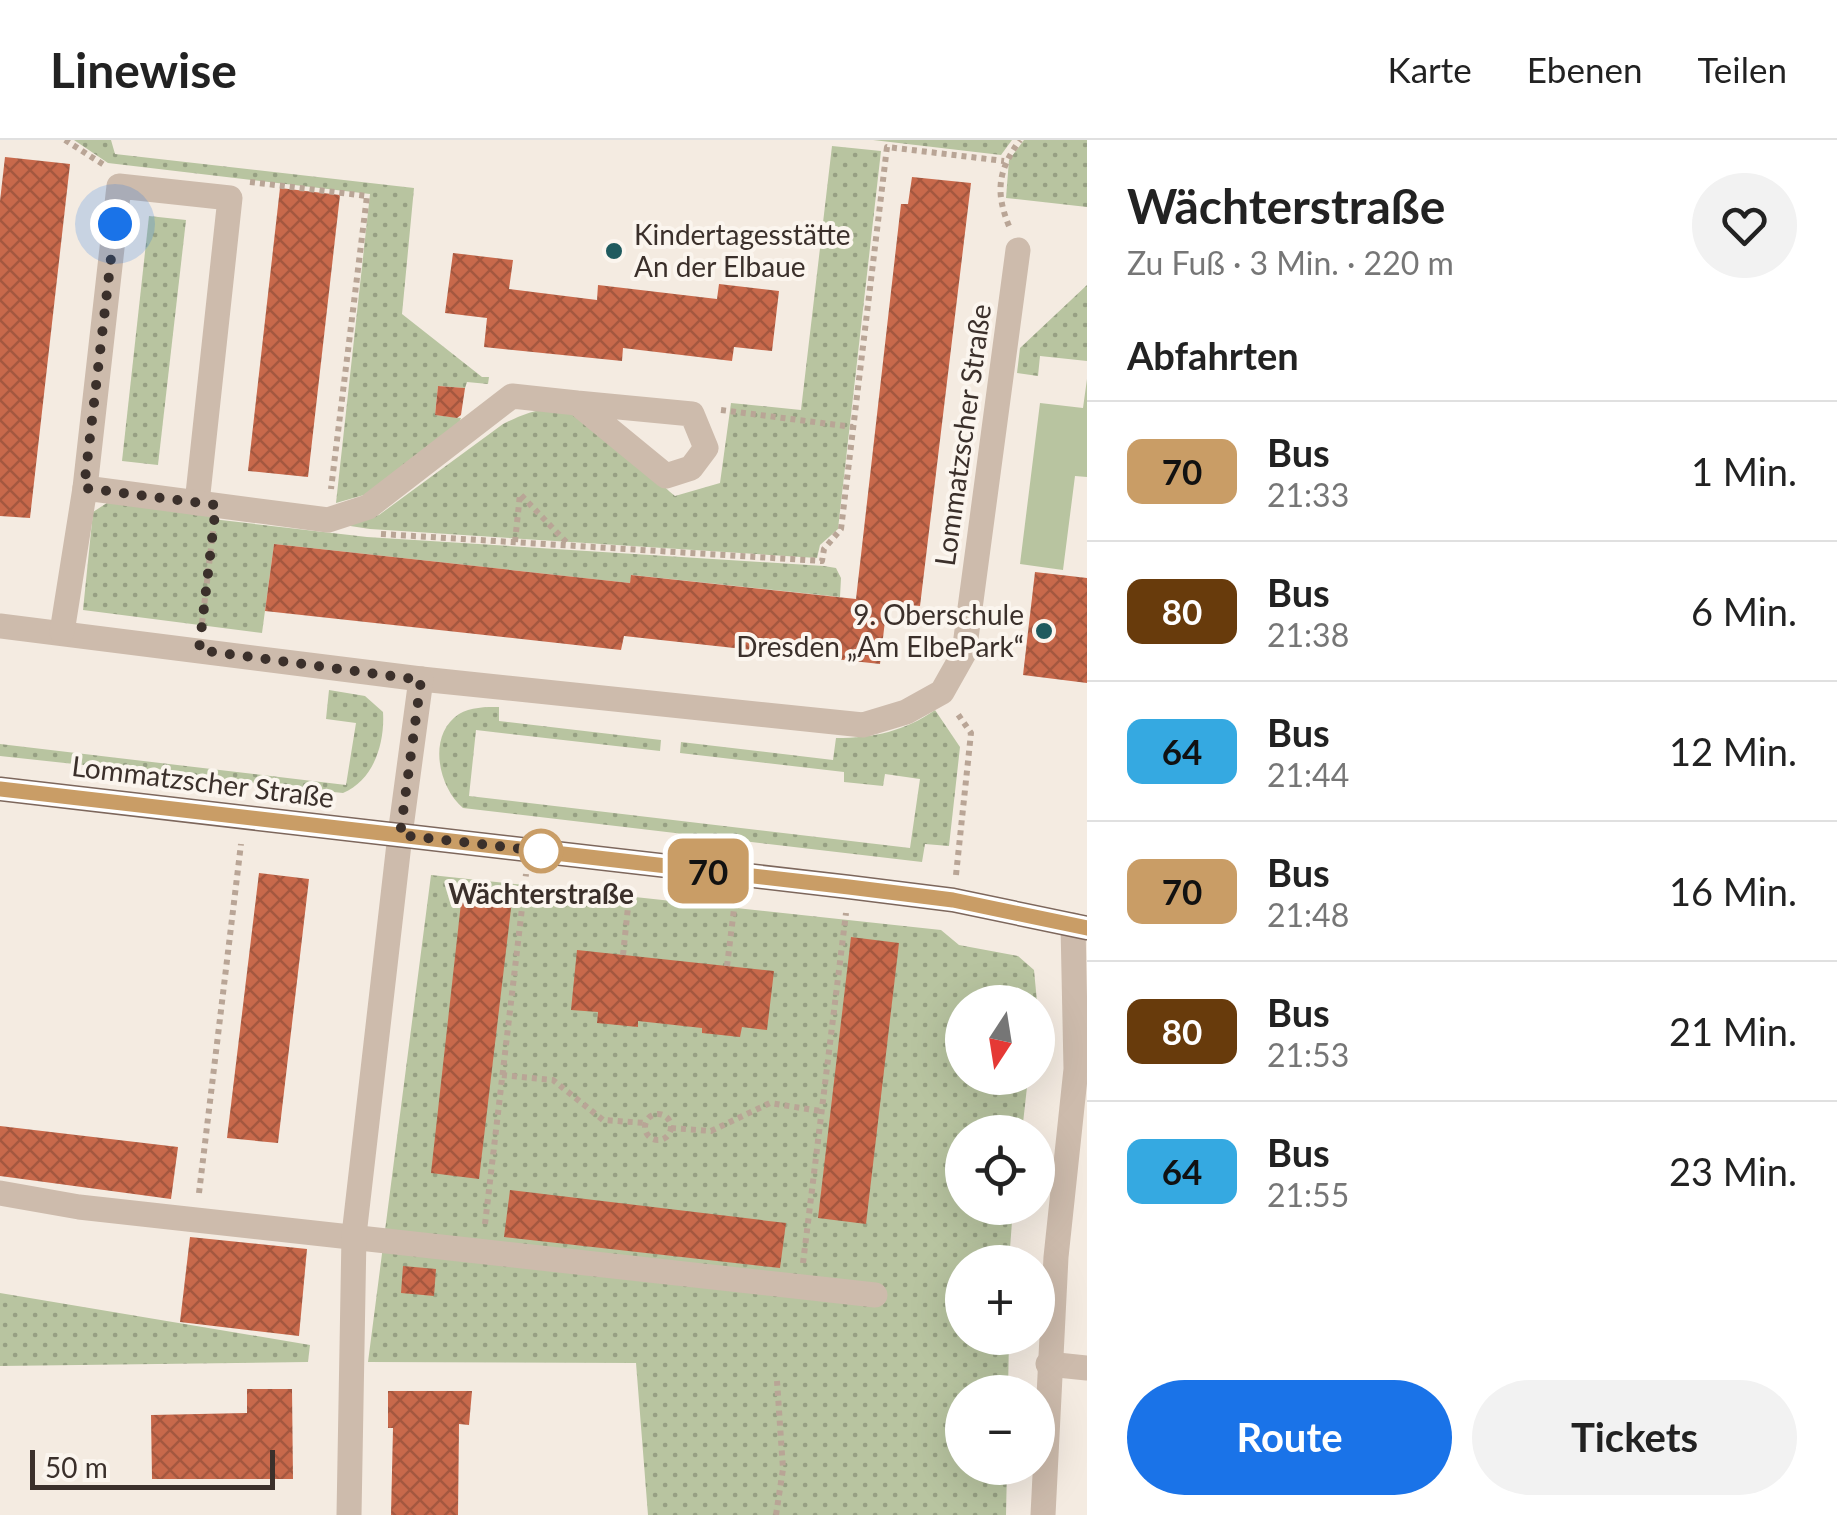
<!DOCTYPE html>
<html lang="de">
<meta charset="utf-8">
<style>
:root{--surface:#fff;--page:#f2f2f2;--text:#222;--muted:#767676;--line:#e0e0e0;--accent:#1a73e8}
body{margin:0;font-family:Lato,sans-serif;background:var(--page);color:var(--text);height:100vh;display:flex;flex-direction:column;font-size:38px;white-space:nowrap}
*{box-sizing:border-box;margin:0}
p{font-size:32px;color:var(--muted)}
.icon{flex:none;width:55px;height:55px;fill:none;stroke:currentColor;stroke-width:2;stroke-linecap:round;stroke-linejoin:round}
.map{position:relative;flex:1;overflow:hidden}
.side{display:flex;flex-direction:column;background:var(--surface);width:750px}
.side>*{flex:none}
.badge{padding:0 20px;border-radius:15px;font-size:35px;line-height:65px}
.needle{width:65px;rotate:192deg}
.tools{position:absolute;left:945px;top:845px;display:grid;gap:20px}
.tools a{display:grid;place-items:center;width:110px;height:110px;border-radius:50%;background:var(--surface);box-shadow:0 10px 40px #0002;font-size:50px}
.scale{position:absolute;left:30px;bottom:25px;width:245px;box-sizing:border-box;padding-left:10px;border:5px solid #3b302b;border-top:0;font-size:28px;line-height:35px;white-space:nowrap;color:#3b302b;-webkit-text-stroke:8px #fbf5ee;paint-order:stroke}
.you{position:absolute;width:50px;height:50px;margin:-25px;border:8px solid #fff;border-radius:50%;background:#1a73e8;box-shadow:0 0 0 15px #1a73e833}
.map>.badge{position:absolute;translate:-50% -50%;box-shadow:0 0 0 5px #fff}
h2{padding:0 40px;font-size:38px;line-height:90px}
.round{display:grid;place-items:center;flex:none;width:105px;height:105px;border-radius:52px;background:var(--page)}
.headline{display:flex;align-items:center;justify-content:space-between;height:170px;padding:0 40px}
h1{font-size:48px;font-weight:700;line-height:75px}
.button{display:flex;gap:20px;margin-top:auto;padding:20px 40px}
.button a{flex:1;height:115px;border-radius:60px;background:var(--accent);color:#fff;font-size:40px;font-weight:700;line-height:115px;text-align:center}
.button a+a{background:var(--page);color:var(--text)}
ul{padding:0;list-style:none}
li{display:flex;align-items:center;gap:30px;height:140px;padding:0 40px;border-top:2px solid var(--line)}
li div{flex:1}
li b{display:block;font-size:38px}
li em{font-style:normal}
li .badge{min-width:110px;font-weight:700;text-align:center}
header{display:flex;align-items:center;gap:60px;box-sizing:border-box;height:140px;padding:0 50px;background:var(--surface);border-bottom:2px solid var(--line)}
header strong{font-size:48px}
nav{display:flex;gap:55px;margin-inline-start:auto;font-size:35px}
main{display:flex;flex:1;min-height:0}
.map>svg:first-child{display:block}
</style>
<header>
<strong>Linewise</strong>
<nav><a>Karte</a><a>Ebenen</a><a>Teilen</a></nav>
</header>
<main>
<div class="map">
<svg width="1087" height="1375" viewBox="0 0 1087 1375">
<defs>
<pattern id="grass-dots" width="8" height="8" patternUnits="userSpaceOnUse" patternTransform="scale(2.5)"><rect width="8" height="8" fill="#b8c4a0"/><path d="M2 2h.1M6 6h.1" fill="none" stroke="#97a083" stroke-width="1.8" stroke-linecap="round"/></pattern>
<pattern id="building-cross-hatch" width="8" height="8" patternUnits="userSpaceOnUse" patternTransform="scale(2.5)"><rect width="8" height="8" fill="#c8694b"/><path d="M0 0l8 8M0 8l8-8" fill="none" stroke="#a4573f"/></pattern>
</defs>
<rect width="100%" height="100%" fill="#f4ebe1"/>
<g fill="url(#grass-dots)">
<polygon points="74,0 111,0 115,14 414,48 402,174 482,237 489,237 488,244 467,242 465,248 438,246 435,275 461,278 457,288 364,355 336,363 370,54 108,23"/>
<polygon points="873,0 1012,0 1001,15"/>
<polygon points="1024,0 1087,0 1087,67 1006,58 1009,20"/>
<path d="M832,6L881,11L838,389L820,405L817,418L370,389L337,384L379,375L503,284C519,276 537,268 555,269C589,270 649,334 675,356L720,343L731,263L801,270Z"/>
<polygon points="149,76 186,80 158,325 122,321"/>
<polygon points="1087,145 1087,221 1040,216 1038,236 1017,233 1020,208"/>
<polygon points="110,361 208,372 212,379 367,397 824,426 836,428 841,438 840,457 632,435 630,443 274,404 262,493 83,470 93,372"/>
<path d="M329,550L365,556L383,572C385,603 374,640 343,653L0,616V604L346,645L356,583L326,579Z"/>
<path d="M499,567V581L661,600L660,611L476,590L469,656L910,708L920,639L885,634L883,646L844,642V632L680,613L681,602L833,620L836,598C874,598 905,591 935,570L960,607L949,706L925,704L922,722L463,668C438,647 427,595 459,574C470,567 486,567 499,567Z"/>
<polygon points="431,735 941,790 959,805 1018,816 1034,830 1037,862 962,862 962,938 1028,938 1022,992 962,992 962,1068 1013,1068 1009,1122 962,1122 962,1198 1009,1198 1008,1252 962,1252 962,1328 1007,1328 1006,1375 648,1375 636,1223 368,1222"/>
<polygon points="0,1153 310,1205 308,1222 0,1226"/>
</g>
<polygon fill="#b8c4a0" points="1087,239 1087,337 1075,336 1063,430 1020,424 1040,263 1083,268"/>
<g fill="url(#building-cross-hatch)">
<polygon points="5,17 70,24 30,378 0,376 0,61"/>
<polygon points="912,37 971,43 920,466 887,463 880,524 624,496 621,510 265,471 274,404 630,443 631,435 856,459 901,64 908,64"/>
<polygon points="280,48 340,55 308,337 248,331"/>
<polygon points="453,113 513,120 509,149 597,160 598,145 717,159 719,144 779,151 772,211 734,207 732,221 623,208 622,221 484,207 487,178 445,173"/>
<polygon points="438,246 465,248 461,275 457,278 435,275"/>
<polygon points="1035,432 1087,438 1087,543 1023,535"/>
<polygon points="259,733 309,739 278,1003 227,998"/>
<polygon points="462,754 512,760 479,1039 431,1033"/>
<polygon points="851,797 899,803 866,1084 818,1078"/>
<polygon points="577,810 774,831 767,890 742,887 740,897 702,893 702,888 638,881 638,887 597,883 598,872 571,870"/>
<polygon points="0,986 178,1007 171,1059 0,1036"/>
<polygon points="510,1050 786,1083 780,1128 504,1097"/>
<polygon points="190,1097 307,1109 299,1196 180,1182"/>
<polygon points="403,1126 436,1129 434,1156 401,1153"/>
<polygon points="247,1249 292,1249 293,1339 152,1339 151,1275 247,1273"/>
<polygon points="388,1251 472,1251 469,1285 459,1284 458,1375 391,1375 393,1288 388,1288"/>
</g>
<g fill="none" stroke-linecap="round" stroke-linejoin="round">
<g stroke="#b9a596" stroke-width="6" stroke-dasharray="5 5" stroke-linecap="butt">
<polyline points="65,0 104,25"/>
<polyline points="250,42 367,56 331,349"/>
<path d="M1009,86C995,52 998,30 1020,0"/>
<polyline points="721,270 853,287"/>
<polyline points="381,394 822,421 824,409 841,389 887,7 1004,21"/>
<polyline points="515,402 520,354 569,405"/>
<polyline points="202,483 213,391"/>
<polyline points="956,735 971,593 957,573"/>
<polyline points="623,815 630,748"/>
<polyline points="727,826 735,761"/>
<polyline points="502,935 553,940 603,980 645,983"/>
<circle cx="658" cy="987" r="13"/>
<polyline points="671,988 711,991 770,963 820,971"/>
<polyline points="199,1053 241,704"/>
<polyline points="485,1084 526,734"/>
<polyline points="803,1123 846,773"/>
<polyline points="776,1375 783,1329 777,1241"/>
</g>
<g stroke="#cdbbac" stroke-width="25">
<polyline points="85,348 119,46 230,58 197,363"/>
<polyline points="0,486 421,539 863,585 906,572 942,552 964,513 1018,110"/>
<polyline points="62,492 85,348 328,380 368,367 512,256 577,263 666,336 691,328 706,308 692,274 577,263"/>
<polyline points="0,1053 79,1067 875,1155"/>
<polyline points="1048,1224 1087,1228"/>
<polyline points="349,1375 354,1095 400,695 421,539"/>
<polyline points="1043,1375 1056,1117 1076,929 1073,785"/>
</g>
<polyline stroke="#7d675c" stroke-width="25" points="0,649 849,747 953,760 1087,788"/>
</g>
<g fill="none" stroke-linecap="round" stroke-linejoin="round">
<g stroke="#fff" stroke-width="22">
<polyline id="line" points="0,649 849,747 953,760 1087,788"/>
</g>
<use href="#line" stroke="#c99d66" stroke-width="15"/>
<polyline stroke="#3b302b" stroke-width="10" stroke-dasharray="0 18" points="115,84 84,348 216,365 199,510 421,540 400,695 541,711"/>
</g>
<g fill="#1f5a5e" stroke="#fbf5ee" stroke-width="4">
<circle cx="614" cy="111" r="10"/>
<circle cx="1044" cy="491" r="10"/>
</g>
<circle fill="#fff" stroke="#c99d66" stroke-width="5" cx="541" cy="711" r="20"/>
<g text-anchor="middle" stroke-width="8" stroke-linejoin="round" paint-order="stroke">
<g font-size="28" fill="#3b302b" stroke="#fbf5ee" text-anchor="start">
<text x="634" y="105">Kindertagesstätte<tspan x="634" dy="32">An der Elbaue</tspan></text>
<text x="1024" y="485" text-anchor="end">9. Oberschule<tspan x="1024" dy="32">Dresden „Am ElbePark“</tspan></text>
</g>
<g font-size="28" fill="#3b302b" stroke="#fbf5ee">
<text transform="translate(963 295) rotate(-82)" y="10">Lommatzscher Straße</text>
<text transform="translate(203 642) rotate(7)" y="10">Lommatzscher Straße</text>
</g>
<g font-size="28" font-weight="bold" fill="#3b302b" stroke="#fbf5ee">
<text x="541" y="764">Wächterstraße</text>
</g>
</g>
</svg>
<div class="tools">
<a><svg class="needle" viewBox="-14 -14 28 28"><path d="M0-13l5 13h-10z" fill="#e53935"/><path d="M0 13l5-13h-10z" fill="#767676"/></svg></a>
<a><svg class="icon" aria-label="locate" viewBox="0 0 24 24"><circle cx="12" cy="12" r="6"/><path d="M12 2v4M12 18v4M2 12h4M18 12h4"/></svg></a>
<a>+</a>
<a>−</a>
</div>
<div class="scale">50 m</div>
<div class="you" style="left:115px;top:84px"></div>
<b class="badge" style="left:708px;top:731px;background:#c99d66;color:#111">70</b>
</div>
<section class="side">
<div class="headline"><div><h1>Wächterstraße</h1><p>Zu Fuß · 3 Min. · 220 m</p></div><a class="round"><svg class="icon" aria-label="heart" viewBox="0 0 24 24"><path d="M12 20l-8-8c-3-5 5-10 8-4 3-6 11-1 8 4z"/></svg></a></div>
<h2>Abfahrten</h2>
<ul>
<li><span class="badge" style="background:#c99d66;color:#111">70</span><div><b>Bus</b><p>21:33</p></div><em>1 Min.</em></li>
<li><span class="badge" style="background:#683b0c;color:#fff">80</span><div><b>Bus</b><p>21:38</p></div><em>6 Min.</em></li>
<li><span class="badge" style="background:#35a9e1;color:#111">64</span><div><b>Bus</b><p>21:44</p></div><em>12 Min.</em></li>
<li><span class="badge" style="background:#c99d66;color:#111">70</span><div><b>Bus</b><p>21:48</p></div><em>16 Min.</em></li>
<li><span class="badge" style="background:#683b0c;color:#fff">80</span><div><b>Bus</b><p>21:53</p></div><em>21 Min.</em></li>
<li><span class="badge" style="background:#35a9e1;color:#111">64</span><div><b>Bus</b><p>21:55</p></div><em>23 Min.</em></li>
</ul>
<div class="button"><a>Route</a><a>Tickets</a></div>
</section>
</main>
